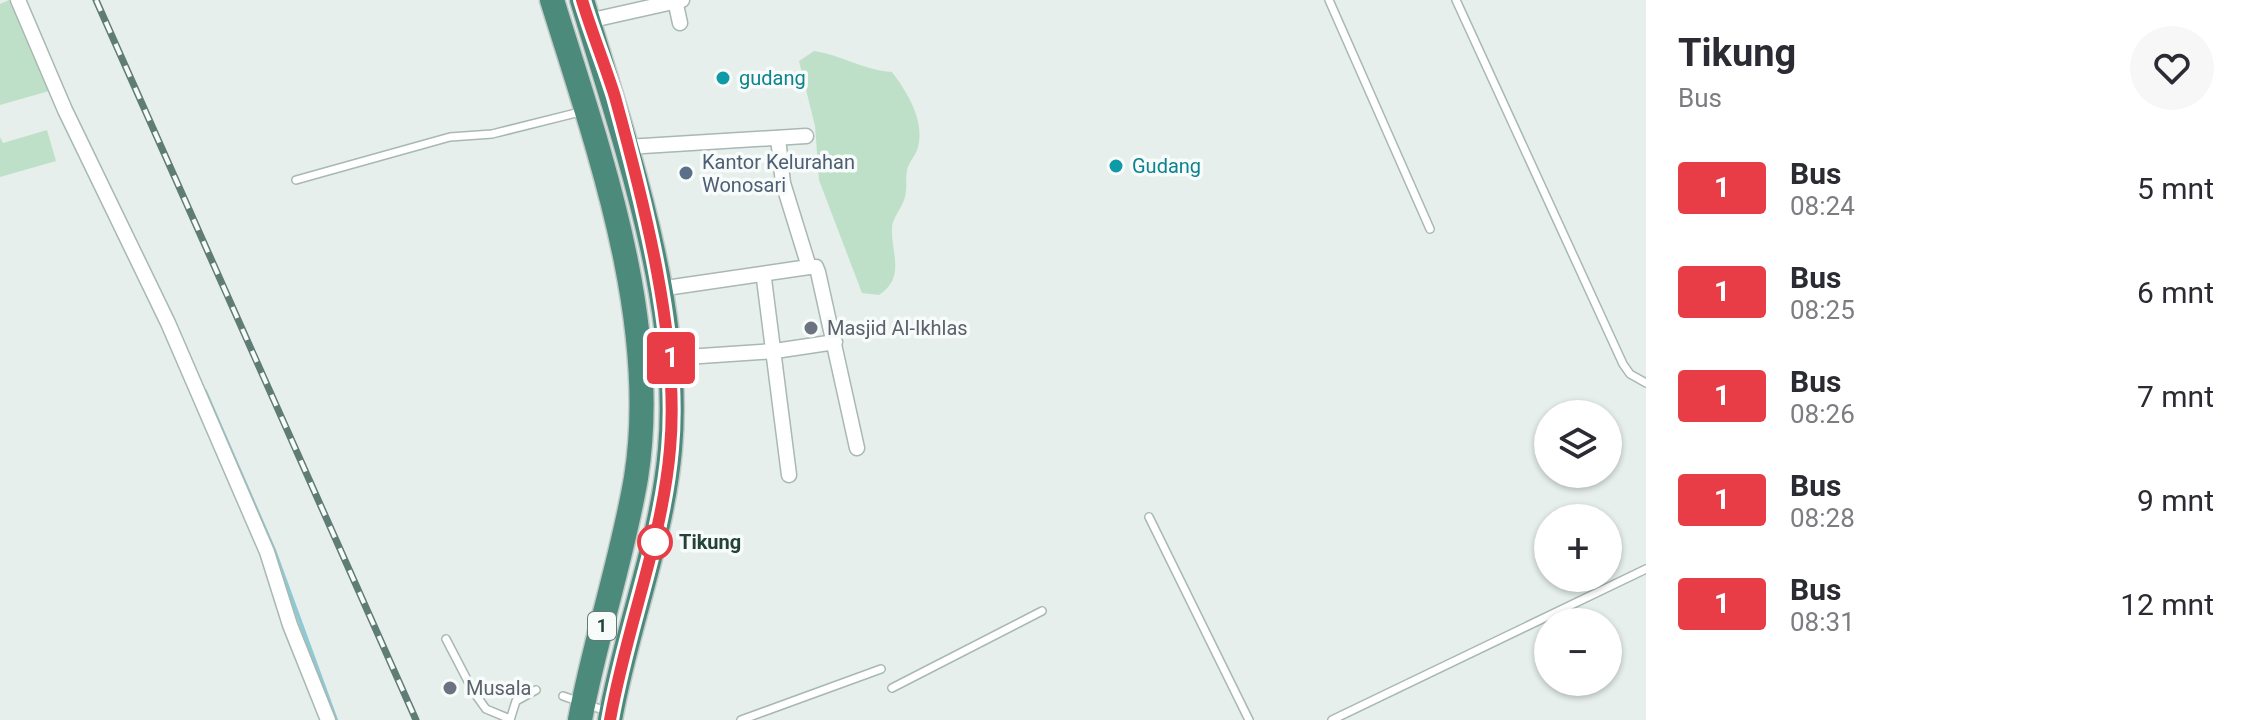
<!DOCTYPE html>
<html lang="id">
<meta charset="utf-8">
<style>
:root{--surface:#fff;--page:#f7f7f7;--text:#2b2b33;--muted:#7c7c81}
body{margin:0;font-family:Roboto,sans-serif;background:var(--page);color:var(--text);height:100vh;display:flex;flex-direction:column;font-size:30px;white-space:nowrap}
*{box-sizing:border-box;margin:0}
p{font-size:26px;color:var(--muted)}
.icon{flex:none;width:44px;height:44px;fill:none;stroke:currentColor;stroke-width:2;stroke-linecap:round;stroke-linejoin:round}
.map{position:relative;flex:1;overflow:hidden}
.side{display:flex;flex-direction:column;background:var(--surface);width:600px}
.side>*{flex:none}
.badge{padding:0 16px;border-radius:6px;font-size:28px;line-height:52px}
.controls{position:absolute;left:1534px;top:400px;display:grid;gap:16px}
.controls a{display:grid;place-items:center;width:88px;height:88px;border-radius:50%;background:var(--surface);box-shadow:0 2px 6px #0004;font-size:40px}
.map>.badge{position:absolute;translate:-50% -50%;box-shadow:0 0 0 4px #fff}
.round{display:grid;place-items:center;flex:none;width:84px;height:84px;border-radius:42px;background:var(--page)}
.headline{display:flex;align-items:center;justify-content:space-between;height:136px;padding:0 32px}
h1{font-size:38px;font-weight:700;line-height:60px}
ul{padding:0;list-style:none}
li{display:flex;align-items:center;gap:24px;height:104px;padding:0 32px}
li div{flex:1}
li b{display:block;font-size:30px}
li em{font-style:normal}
li .badge{min-width:88px;font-weight:700;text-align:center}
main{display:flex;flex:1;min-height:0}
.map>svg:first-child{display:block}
</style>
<main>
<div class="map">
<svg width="1646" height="720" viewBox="0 0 1646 720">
<rect width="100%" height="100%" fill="#e6efeb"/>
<g fill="#bfe0c8">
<polygon points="9,0 49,91 0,105 0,4"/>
<path d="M814,51C844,56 863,70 892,72C907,92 925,120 918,147C916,155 909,162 907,170C905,180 908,189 904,200C901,209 892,219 892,228C891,254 906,277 879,295L862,293L819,180L815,126L799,61Z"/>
<polygon points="47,130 56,161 0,177 0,137 3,143"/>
</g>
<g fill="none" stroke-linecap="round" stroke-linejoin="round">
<polyline stroke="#8ec9d4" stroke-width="4" points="205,391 274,550 336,720"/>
<g stroke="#a8b8b2" stroke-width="10">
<g id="service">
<polyline points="1329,0 1430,229"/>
<polyline points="1456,0 1623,364 1630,374 1646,383"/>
<polyline points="296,180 450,137 492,134 584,111"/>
<polyline points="1149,517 1249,720"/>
<polyline points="446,639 473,691 486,709 510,719"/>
<polyline points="892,688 1042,611"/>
<polyline points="563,696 606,711"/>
<polyline points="510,720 516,701 536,690"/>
<polyline points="741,720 881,669"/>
<polyline points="1332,720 1646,569"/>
</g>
</g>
<g stroke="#a8b8b2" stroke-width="17">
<g id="minor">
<polyline points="18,0 65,110 168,323 267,552 290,625 328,720"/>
<polyline points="675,0 680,23"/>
<polyline points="588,21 682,0"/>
<polyline points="778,138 783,183 809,267 816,267 818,272 857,448"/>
<polyline points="627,147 806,136"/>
<polyline points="764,279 789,475"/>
<polyline points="659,289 809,267"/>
<polyline points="671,358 775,351 835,342"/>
</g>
</g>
<g stroke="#c2cac8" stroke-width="27">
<g id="trunk">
<path d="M552,0C598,148 661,322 636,478C622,560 595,639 580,720"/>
<path d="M582,0C623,137 683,305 670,449C662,542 626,628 610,720"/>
</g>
</g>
<use href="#service" stroke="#fff" stroke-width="7"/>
<use href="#minor" stroke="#fff" stroke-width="14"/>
<use href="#trunk" stroke="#4c8a7c" stroke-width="24"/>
<g stroke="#5f7d75" stroke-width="7">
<polyline id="rail" points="96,0 416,720"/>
</g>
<use href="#rail" stroke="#f7fbf9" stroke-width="4" stroke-dasharray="12" stroke-linecap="butt"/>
</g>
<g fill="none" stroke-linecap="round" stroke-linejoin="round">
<g stroke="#fff" stroke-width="18">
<path id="line" d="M582,0C592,33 605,65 615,97C644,202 680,341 670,449C662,542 626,628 610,720"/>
</g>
<use href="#line" stroke="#e83d46" stroke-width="12"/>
</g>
<g fill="#0f9aa8" stroke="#f7fbf9" stroke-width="3">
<circle cx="723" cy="78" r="8"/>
<circle cx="1116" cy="166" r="8"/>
</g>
<circle fill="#5c6f8a" stroke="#f7fbf9" stroke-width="3" cx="686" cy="173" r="8"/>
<g fill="#6b7280" stroke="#f7fbf9" stroke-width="3">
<circle cx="811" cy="328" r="8"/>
<circle cx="450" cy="688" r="8"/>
</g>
<circle fill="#fff" stroke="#e83d46" stroke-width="4" cx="655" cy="542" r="16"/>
<g text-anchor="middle" stroke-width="7" stroke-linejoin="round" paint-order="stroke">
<rect fill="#f7fbf9" stroke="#637a73" stroke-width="2" x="588" y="612" width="28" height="28" rx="6"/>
<g font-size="18" font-weight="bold" fill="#24423a">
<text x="602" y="632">1</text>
</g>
<g font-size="20" fill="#0d838f" stroke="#f7fbf9" text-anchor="start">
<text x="739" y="85">gudang</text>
<text x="1132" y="173">Gudang</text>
</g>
<g font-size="20" fill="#4e5e75" stroke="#f7fbf9" text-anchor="start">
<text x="702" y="169">Kantor Kelurahan<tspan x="702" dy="23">Wonosari</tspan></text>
</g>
<g font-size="20" fill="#5b616d" stroke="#f7fbf9" text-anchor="start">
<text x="827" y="335">Masjid Al-Ikhlas</text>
<text x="466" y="695">Musala</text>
</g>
<g font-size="20" font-weight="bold" fill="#24423a" stroke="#f7fbf9" text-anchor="start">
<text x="679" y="549">Tikung</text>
</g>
</g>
</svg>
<div class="controls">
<a><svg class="icon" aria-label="layers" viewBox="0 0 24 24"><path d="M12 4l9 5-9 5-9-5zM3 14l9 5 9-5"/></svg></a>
<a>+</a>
<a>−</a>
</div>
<b class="badge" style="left:671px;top:358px;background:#e83d46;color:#fff">1</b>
</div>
<section class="side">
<div class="headline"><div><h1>Tikung</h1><p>Bus</p></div><a class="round"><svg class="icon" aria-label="heart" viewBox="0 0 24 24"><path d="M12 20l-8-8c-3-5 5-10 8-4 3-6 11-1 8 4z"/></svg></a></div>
<ul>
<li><span class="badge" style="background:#e83d46;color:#fff">1</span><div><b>Bus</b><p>08:24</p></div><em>5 mnt</em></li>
<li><span class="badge" style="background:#e83d46;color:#fff">1</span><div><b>Bus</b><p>08:25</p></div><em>6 mnt</em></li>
<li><span class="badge" style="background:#e83d46;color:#fff">1</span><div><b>Bus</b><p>08:26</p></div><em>7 mnt</em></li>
<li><span class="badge" style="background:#e83d46;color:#fff">1</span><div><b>Bus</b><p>08:28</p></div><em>9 mnt</em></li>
<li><span class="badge" style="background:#e83d46;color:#fff">1</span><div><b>Bus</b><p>08:31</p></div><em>12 mnt</em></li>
</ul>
</section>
</main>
